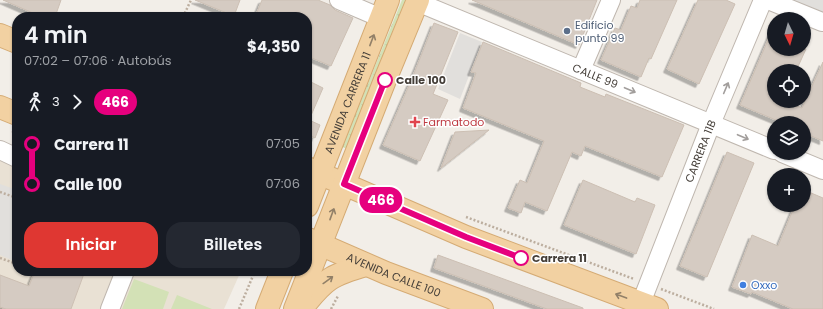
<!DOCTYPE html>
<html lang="es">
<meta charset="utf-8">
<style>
:root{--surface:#171b24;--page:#242831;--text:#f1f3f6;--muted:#9ea1a6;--accent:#df3732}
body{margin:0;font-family:Poppins,sans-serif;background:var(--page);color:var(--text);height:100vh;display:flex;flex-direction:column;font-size:15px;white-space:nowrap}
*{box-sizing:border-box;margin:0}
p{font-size:13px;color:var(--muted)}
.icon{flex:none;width:22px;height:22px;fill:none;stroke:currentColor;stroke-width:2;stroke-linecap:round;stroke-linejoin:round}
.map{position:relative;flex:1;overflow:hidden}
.side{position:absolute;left:12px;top:12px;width:300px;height:264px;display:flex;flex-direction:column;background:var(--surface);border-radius:16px;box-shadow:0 1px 3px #0004}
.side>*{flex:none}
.badge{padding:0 8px;border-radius:13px;font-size:14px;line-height:26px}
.needle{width:26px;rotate:175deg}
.tools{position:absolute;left:767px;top:12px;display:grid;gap:8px}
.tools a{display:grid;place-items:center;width:44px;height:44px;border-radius:50%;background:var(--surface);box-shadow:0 1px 3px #0004;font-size:20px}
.map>.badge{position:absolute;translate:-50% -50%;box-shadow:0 0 0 2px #fff}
.legs{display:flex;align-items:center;gap:6px;height:44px;padding:0 12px;font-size:13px}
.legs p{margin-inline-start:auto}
.head{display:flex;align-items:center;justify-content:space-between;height:68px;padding:0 12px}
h1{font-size:22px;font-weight:600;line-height:30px}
.primary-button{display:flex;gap:8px;margin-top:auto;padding:8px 12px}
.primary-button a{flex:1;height:46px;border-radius:16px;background:var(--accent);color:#fff;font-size:16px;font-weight:600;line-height:46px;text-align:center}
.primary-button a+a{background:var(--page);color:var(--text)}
ul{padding:0 12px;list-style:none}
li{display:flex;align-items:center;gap:14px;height:40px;font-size:15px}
li i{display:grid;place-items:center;width:6px;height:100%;margin:0 5px;background:currentColor}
li i::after{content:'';width:10px;height:10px;margin:-5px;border:3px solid;border-radius:50%;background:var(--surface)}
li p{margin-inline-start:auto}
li:first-child i{background:linear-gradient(#0000 50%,currentColor 0)}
li:last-child i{background:linear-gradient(currentColor 50%,#0000 0)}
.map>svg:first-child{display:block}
</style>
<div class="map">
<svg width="823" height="309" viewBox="0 0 823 309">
<defs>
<pattern id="grass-tufts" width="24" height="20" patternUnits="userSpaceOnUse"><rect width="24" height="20" fill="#d3e1b6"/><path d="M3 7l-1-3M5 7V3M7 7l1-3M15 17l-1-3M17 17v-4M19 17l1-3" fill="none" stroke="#b6c29d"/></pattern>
<filter id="shadow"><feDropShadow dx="-3.5" dy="3.5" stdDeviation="0" flood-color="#0004"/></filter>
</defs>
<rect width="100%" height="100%" fill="#f2eee8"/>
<polygon fill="#e9e1d4" points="0,142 17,150 17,271 241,271 224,309 0,309"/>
<polygon fill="url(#grass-tufts)" points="402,0 414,0 353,151 342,147"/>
<g fill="#d3e1b6">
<polygon points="134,279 169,292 163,309 122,309"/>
<polygon points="177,295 212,309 171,309"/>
</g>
<g fill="#e1dfdc">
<polygon points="779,0 823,0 823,19"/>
<polygon points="460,33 482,42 460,99 438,89"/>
<polygon points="0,184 17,190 17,262 0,255"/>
</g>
<g fill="#d5cbc2" stroke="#ccbfb3" filter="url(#shadow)">
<polygon points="3,0 61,0 55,17 42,17"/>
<polygon points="195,0 240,0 234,16"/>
<polygon points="262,0 318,0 330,5 335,10 353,18 331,66 307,56 307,17 255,17"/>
<polygon points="472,0 597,0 579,45"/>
<polygon points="640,0 677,0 651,59 649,58 641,77 601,60 615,28 621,30 631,6 637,8"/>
<polygon points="698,0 726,0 735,4 699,84 667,69"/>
<polygon points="434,23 458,32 433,94 448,100 420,161 383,145 411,81"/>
<polygon points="774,26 774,49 806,49 796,71 774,71 774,101 785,101 802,108 823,62 823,141 804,133 804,123 783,123 740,105"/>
<polygon points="483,42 581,83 580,87 605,97 606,94 684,125 662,177 585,146 581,156 572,152 547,211 525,202 521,213 508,208 520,180 527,183 544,141 463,108 476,73 471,72"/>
<polygon points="307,80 323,88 309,120 320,125 315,138 307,134"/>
<polygon points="489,130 441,168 455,132"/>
<polygon points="727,152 754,163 707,277 680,266"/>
<polygon points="583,180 635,202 637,198 655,205 636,254 564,225"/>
<polygon points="804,190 823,198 823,309 793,309 752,292 751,294 732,287 752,235 778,246 795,205 804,205"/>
<polygon points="438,255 583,308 583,309 547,309 434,268"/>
<polygon points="35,271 85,271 71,309 6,309 0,307 0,275 29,286"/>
</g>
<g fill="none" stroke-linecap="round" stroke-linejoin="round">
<g stroke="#bfb7af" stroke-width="20">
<g id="minor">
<polyline points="339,0 381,18"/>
<polyline points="768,0 822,22"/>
<path id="s1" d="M417,2L774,150"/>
<polyline points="581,70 611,0"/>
<polyline points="0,150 17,158"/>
<polyline points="782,153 823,170"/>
<path id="s2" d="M641,303L711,124L763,0"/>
<polyline points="110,309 125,271"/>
</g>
</g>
<g stroke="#d5ab74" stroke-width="24">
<g id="major">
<polyline points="0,35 17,42"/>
<polyline points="0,107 17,114"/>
<polyline points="307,168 466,237 657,309"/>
<path id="s3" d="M307,206L388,0"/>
<path id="s4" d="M308,239L386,273L482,309"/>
<path d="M302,308C325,279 331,275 366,265"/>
<polyline points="267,309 282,271"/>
<polyline points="295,309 385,80 418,0"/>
</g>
</g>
<g stroke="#bcae9f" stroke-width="2.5" stroke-dasharray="2 2" stroke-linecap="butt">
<polyline points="183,17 191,0"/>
<polyline points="12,131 17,133"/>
<polyline points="0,192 17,198"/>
<polyline points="466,217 634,279"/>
<polyline points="0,258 17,264"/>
<polyline points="661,289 714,309"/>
<polyline points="239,309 255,271"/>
<polyline points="331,309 338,296"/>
</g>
<use href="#minor" stroke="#fff" stroke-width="18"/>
<use href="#major" stroke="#f2d1a2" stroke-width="22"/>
</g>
<defs><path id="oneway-shaft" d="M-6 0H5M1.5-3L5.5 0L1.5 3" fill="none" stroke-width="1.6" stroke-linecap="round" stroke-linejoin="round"/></defs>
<g stroke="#928068">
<use href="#oneway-shaft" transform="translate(372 40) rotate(-69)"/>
<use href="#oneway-shaft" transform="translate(332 214) rotate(-70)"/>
<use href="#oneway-shaft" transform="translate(328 280) rotate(-36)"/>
<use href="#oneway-shaft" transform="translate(621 296) rotate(-160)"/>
</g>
<g stroke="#a29e9c">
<use href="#oneway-shaft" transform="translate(726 88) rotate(-67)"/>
<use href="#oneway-shaft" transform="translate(630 90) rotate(23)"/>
<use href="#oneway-shaft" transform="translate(743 137) rotate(23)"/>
</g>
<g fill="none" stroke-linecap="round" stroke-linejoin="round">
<g stroke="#fff" stroke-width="9">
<polyline id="line-1" points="385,80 344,184 466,237 521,258"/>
</g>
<use href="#line-1" stroke="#e6007e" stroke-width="6"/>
</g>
<circle fill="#5c6f8a" stroke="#fff" stroke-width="1.5" cx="567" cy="31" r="4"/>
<g fill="#fff" stroke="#e6007e" stroke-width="2">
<circle cx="385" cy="80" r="7"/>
<circle cx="521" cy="258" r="7"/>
</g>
<path fill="#e0444e" stroke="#fff" stroke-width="1.5" d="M413 116h4v4h4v4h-4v4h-4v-4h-4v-4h4z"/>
<circle fill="#3f7fe0" stroke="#fff" stroke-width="1.5" cx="743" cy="285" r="4"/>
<g text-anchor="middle" stroke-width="3" stroke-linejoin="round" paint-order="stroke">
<g font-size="11" fill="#4e5e75" stroke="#fff" text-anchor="start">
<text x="575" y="29">Edificio<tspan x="575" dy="13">punto 99</tspan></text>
</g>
<g font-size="11" fill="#443e38" stroke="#fff">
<text dy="4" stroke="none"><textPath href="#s1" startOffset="193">CALLE 99</textPath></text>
<text dy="4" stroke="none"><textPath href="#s3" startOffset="111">AVENIDA CARRERA 11</textPath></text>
<text dy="4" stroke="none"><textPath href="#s2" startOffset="163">CARRERA 11B</textPath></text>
<text dy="4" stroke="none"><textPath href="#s4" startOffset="93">AVENIDA CALLE 100</textPath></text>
</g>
<g font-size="11" font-weight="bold" fill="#443e38" stroke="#fff" text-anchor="start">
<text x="396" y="84">Calle 100</text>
<text x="532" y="262">Carrera 11</text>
</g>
<g font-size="11" fill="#be3a42" stroke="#fff" text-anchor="start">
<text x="423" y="126">Farmatodo</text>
</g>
<g font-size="11" fill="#366cbe" stroke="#fff" text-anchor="start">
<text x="751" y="289">Oxxo</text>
</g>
</g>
</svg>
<div class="tools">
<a><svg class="needle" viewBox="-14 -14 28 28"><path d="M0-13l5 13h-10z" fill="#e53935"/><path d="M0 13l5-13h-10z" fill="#9ea1a6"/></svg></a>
<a><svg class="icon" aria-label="locate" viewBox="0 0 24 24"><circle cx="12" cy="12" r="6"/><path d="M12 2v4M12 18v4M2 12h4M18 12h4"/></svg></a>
<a><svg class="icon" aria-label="layers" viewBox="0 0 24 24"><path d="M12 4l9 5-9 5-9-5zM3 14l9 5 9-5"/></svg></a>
<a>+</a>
</div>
<b class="badge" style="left:381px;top:200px;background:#e6007e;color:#fff">466</b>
<section class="side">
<div class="head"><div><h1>4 min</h1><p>07:02 – 07:06 · Autobús</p></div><b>$4,350</b></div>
<div class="legs"><svg class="icon" aria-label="walk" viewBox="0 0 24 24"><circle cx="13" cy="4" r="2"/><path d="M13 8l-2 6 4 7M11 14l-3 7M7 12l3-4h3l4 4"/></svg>3<svg class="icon" aria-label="forward" viewBox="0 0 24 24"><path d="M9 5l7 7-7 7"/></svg><b class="badge" style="background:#e6007e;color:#fff">466</b></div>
<ul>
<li><i style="color:#e6007e"></i><b>Carrera 11</b><p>07:05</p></li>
<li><i style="color:#e6007e"></i><b>Calle 100</b><p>07:06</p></li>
</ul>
<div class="primary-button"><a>Iniciar</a><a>Billetes</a></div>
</section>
</div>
